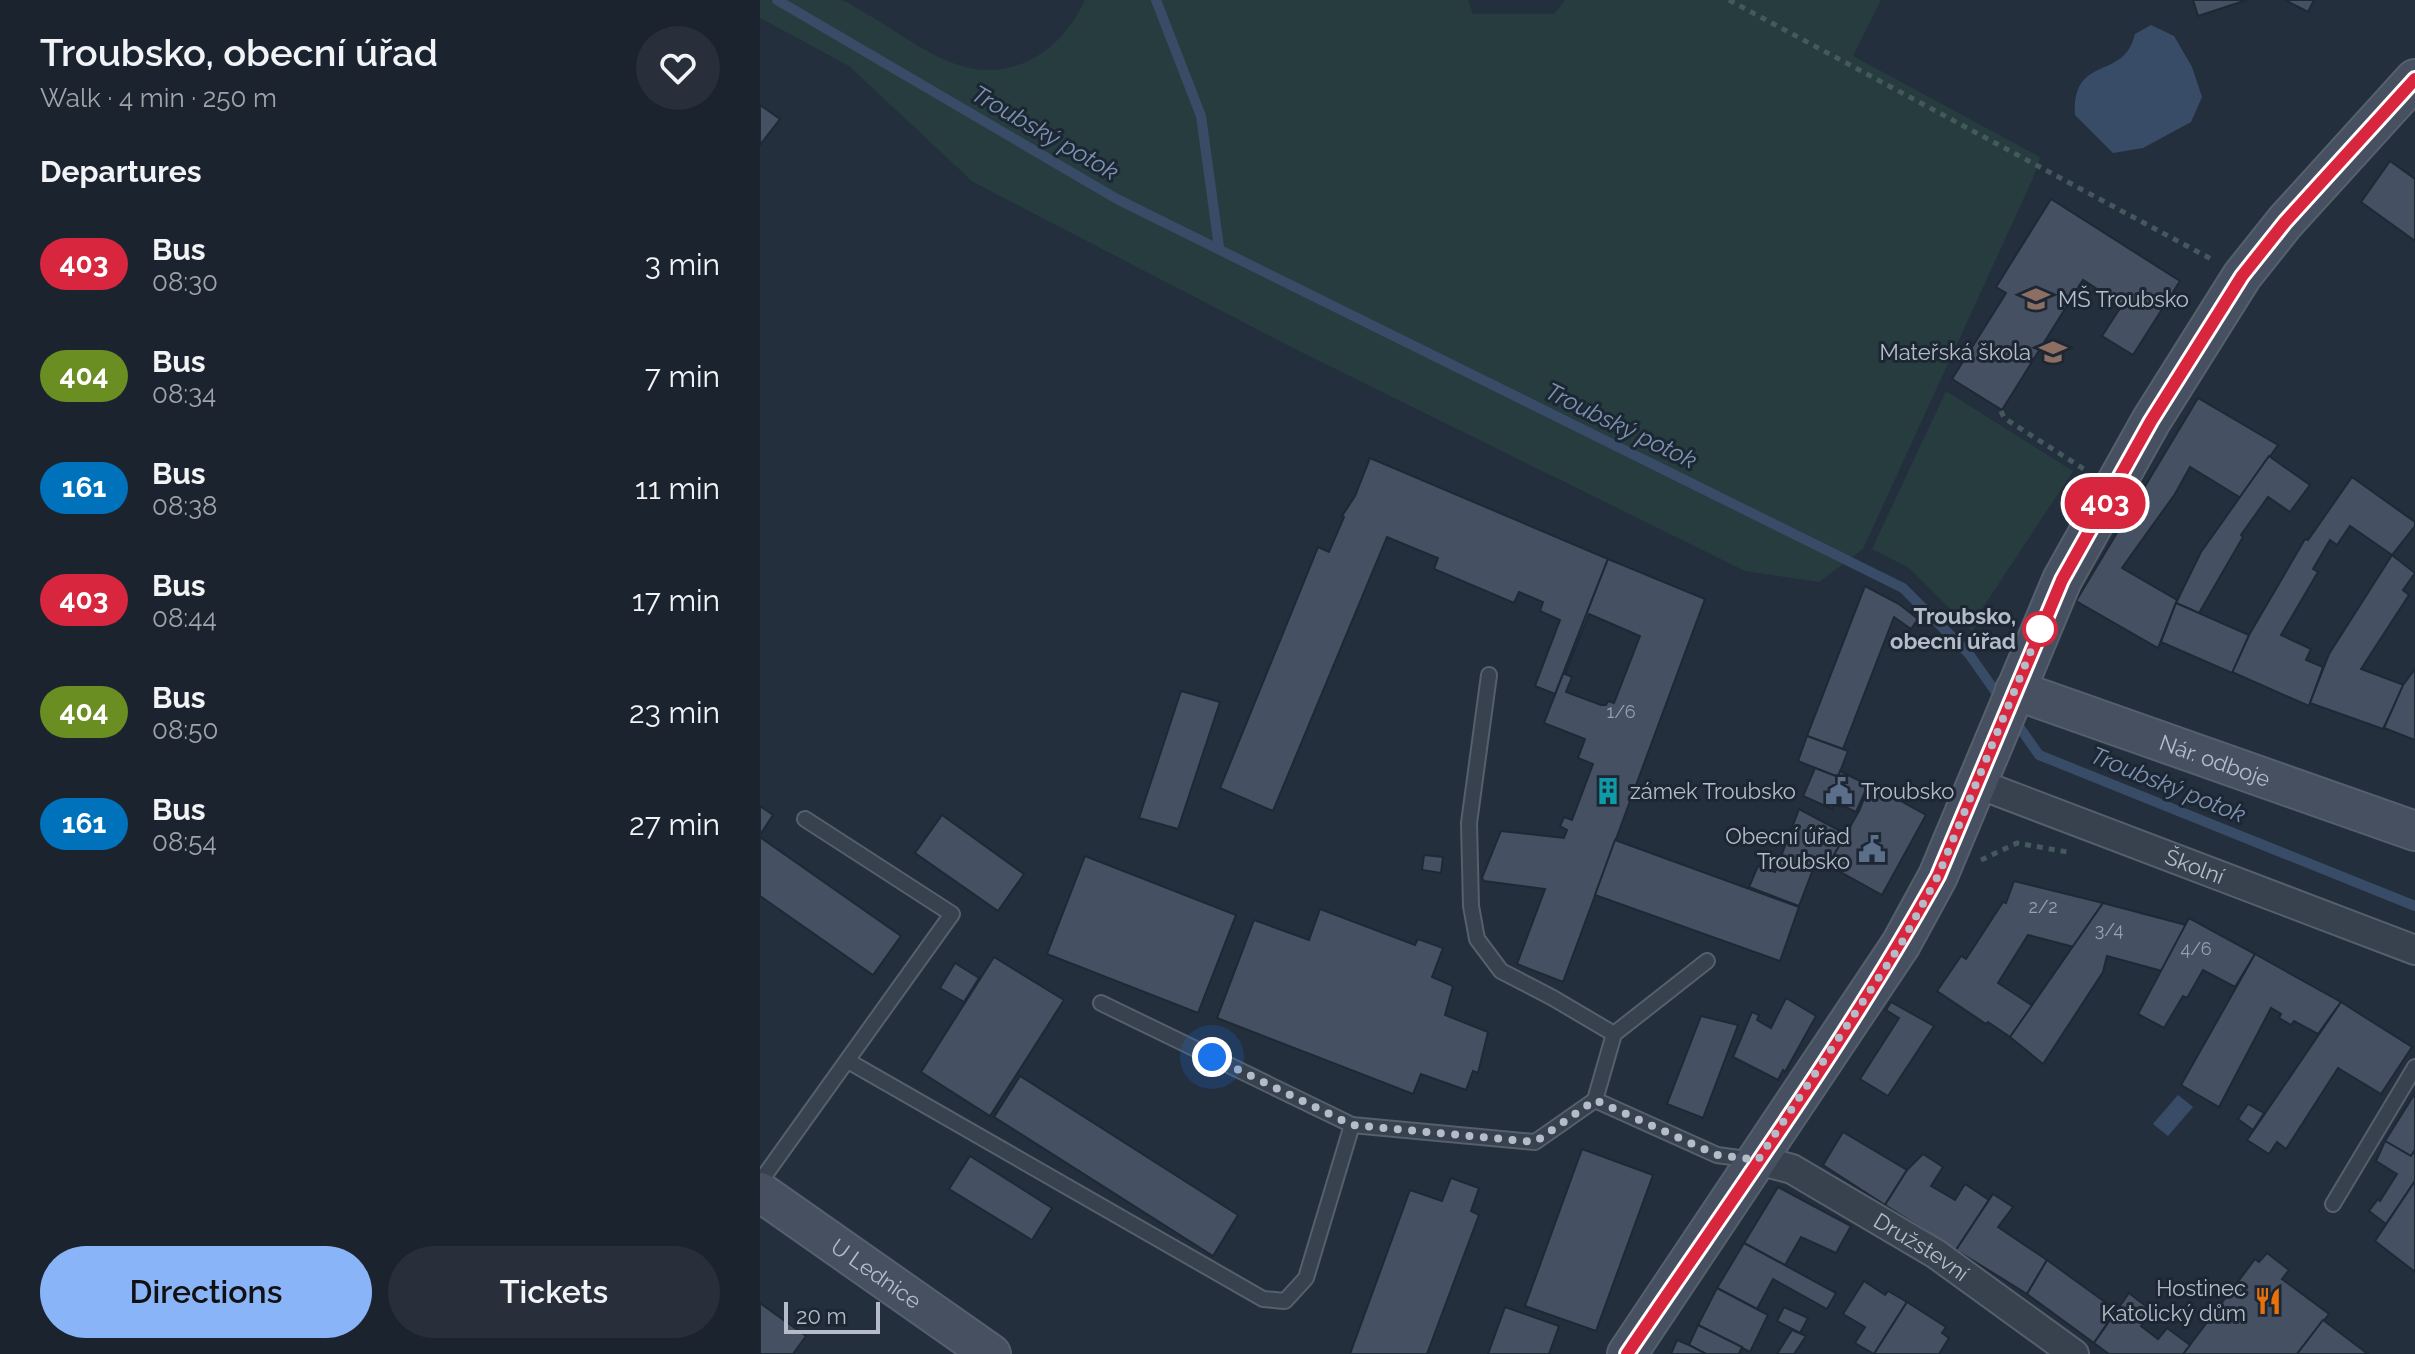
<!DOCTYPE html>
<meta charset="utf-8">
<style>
:root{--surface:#1b232e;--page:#282f3a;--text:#f1f3f6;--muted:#a0a4aa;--accent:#8ab4f8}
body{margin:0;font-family:Raleway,sans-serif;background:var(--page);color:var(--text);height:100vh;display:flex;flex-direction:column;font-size:30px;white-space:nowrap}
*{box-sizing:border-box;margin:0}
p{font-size:26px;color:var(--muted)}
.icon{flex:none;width:44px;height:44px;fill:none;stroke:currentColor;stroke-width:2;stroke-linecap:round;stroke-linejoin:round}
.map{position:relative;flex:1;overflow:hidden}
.side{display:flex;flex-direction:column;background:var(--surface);width:760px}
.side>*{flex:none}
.badge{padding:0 16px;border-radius:26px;font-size:28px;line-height:52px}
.scale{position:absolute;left:24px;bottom:20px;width:96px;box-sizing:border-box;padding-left:8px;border:4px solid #b4bcc9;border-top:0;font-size:22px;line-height:28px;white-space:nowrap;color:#b4bcc9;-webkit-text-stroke:6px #1d2633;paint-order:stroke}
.you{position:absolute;width:40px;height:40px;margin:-20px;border:6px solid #fff;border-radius:50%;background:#1a73e8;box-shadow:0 0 0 12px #1a73e833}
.map>.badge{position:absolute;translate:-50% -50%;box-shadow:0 0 0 4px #fff}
h2{padding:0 40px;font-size:30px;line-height:72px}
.round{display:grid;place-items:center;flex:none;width:84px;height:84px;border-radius:42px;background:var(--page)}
.overview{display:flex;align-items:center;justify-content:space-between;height:136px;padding:0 40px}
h1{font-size:38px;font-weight:600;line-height:60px}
.cta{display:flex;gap:16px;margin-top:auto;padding:16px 40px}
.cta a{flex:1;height:92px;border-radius:48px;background:var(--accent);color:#111;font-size:32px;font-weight:600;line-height:92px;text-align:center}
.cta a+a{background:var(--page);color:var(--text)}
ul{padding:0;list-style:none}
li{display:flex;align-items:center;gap:24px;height:112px;padding:0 40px}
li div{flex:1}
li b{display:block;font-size:30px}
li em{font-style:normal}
li .badge{min-width:88px;font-weight:700;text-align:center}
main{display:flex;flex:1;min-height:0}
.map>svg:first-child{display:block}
</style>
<main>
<section class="side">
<div class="overview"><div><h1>Troubsko, obecní úřad</h1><p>Walk · 4 min · 250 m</p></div><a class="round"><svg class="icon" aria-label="heart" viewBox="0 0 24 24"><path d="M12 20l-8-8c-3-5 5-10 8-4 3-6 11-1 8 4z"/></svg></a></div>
<h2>Departures</h2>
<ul>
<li><span class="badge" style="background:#d7263d;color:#fff">403</span><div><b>Bus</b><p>08:30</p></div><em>3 min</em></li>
<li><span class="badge" style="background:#6b8e23;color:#fff">404</span><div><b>Bus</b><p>08:34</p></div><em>7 min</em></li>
<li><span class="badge" style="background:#0072bc;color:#fff">161</span><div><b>Bus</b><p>08:38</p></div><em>11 min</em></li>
<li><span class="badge" style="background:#d7263d;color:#fff">403</span><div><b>Bus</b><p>08:44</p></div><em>17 min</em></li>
<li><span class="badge" style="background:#6b8e23;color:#fff">404</span><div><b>Bus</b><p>08:50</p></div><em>23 min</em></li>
<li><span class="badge" style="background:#0072bc;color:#fff">161</span><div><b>Bus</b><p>08:54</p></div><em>27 min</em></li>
</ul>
<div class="cta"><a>Directions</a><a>Tickets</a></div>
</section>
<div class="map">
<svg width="1655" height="1354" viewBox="0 0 1655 1354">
<rect width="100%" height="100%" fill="#242f3e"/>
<g fill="#263c3f">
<path d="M0,0C24,0 56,0 80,0C90,2 102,12 112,17C161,46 209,89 268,61C294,49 313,26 325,0H708L713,14H794L805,0H1121L1093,56L1280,157L1274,176L1103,549L1059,582L985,571L533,348L213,182L89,66L0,18Z"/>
<polygon points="1186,391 1313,471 1222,609 1213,632 1149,568 1112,549"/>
</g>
<g fill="#394c67">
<path d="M1391,25L1414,36L1432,67L1442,97L1431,122L1383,148L1353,153L1315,115C1312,53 1364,82 1375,34Z"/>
<polygon points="1418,1095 1433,1107 1408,1136 1393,1124"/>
</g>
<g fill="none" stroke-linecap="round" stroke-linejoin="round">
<g stroke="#394c67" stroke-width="10">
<polyline points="17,0 357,199 1143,588 1209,654 1242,701"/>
<polyline points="396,0 441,116 459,247"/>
<polyline points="1253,718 1279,755 1655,906"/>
</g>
</g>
<g fill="#455162" stroke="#1f2835" stroke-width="2" fill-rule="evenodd">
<polygon points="1433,0 1487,0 1438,16"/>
<polygon points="1525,0 1554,0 1548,12"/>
<polygon points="0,105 20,119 0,145"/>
<polygon points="1630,161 1655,179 1655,241 1601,202"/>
<polygon points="1291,199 1420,281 1373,355 1342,336 1362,305 1323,280 1242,410 1192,379 1246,293 1236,287"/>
<polygon points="1438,398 1518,445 1481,498 1430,467 1415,494 1362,568 1417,600 1398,648 1316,601"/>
<polygon points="1509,456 1550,485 1530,512 1508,497 1481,535 1483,537 1439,613 1416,603 1441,552"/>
<polygon points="610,458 848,559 795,694 775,686 800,620 780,611 783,602 759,592 754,603 674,569 678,558 627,537 513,811 460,788 558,547 569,552 584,517 582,516 595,496"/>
<polygon points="1592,477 1655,522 1655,526 1632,555 1590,526 1577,545 1570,540 1553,569 1558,572 1521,635 1551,649 1546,660 1563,667 1549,706 1472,672 1489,635 1545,539 1548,540"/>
<polygon points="1632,555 1655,573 1643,590 1649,595 1601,669 1644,685 1623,729 1550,703 1569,654"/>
<path d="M848,559L945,599L803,982L757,964L785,889L724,881L722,878L741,831L804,838L807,830L800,826L804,817L812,820L833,764L818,758L825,739L784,723ZM829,614L880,636L854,703L848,701L846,705H841L806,692L812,677L805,674Z"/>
<polygon points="1105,586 1139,604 1158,619 1151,629 1134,617 1083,749 1047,736"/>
<polygon points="1416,603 1489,635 1472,673 1401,642"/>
<polygon points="1655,669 1655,740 1624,728 1643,685"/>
<polygon points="421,691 460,702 418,829 379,818"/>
<polygon points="1047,736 1088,751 1078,777 1038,761"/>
<polygon points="1055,768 1078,777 1080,771 1108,785 1096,812 1075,802 1072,809 1043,796"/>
<polygon points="1110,784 1166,815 1122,895 1068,865 1099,811"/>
<polygon points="0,806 13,815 0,835"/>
<polygon points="1039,809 1086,834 1068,865 1057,859 1039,906 989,887 998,866 1015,872"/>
<polygon points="182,815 264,874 238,911 155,853"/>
<polygon points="0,837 141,936 113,975 0,896"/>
<polygon points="855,840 1039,907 1020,961 835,895"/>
<polygon points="664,855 683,857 681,873 662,870"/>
<polygon points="325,856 476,915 438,1013 287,954"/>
<polygon points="1254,881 1343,903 1314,947 1268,935 1238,983 1273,1006 1250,1037 1228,1022 1226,1024 1177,991 1201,956 1206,959 1243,902 1246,903"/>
<polygon points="1343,903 1426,925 1402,971 1347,956 1343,972 1283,1064 1250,1037"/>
<polygon points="560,909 655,945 658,939 683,948 672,977 693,986 685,1015 728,1032 718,1073 713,1071 706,1090 661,1074 653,1094 457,1018 494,920 549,940"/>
<polygon points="1429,918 1495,954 1475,987 1443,970 1427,998 1423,996 1404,1028 1378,1014"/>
<polygon points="1495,954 1581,1002 1558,1034 1534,1021 1531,1025 1519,1018 1521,1014 1511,1008 1459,1107 1421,1085"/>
<polygon points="234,957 304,1000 230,1116 161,1072"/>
<polygon points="195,963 219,978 204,1002 180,988"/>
<polygon points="1026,998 1056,1016 1025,1072 1023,1070 1018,1080 973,1057 992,1012 999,1015 997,1020 1011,1028"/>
<polygon points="1131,1002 1174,1026 1128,1096 1100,1079 1139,1018 1126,1010"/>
<polygon points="1581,1002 1652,1047 1621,1094 1578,1068 1526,1149 1517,1142 1509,1154 1487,1140"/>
<polygon points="941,1016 978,1025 943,1118 907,1104"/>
<polygon points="260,1076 478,1215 453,1256 234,1117"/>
<polygon points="1655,1093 1655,1150 1651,1156 1625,1141"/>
<polygon points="1488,1104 1504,1113 1493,1130 1478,1119"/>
<polygon points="1083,1132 1147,1170 1125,1205 1063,1165"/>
<polygon points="1625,1141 1651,1156 1655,1150 1655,1181 1626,1224 1609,1211 1618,1199 1620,1201 1637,1174 1616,1161"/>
<polygon points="822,1149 893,1175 836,1331 765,1306"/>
<polygon points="1163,1154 1183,1167 1171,1186 1195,1200 1205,1184 1229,1200 1196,1250 1125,1205 1147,1170"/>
<polygon points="210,1156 292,1208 272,1240 189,1189"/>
<polygon points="691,1178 719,1188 711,1211 719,1215 667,1354 590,1354 650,1190 682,1201"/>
<polygon points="1655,1181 1655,1272 1615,1241"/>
<polygon points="1018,1187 1091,1226 1076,1253 1041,1237 1025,1265 984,1243"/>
<polygon points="1233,1194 1253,1207 1238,1227 1287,1260 1267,1294 1196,1250"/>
<polygon points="984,1243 1076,1293 1067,1309 1013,1279 997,1309 957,1288"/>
<polygon points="1507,1253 1529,1270 1522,1279 1569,1314 1537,1354 1423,1354 1495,1259 1499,1262"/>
<polygon points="1287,1260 1356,1310 1334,1343 1267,1294"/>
<polygon points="1104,1281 1125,1295 1128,1291 1147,1302 1114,1354 1095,1343 1105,1327 1083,1314"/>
<polygon points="957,1288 1008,1315 990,1352 938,1325"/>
<polygon points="1369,1293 1392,1311 1381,1326 1398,1339 1407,1328 1430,1345 1423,1354 1349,1354 1334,1343"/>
<polygon points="1147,1302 1186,1327 1182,1333 1189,1338 1179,1354 1114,1354"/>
<polygon points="0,1303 46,1336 33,1354 0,1354"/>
<polygon points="745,1307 799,1326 789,1354 728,1354"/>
<polygon points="1024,1307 1048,1318 1040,1333 1017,1321"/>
<polygon points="1563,1320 1608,1354 1537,1354"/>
<polygon points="938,1325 982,1347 979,1354 946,1354 929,1345"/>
<polygon points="1032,1330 1046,1336 1034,1354 1017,1354"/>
<polygon points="917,1340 929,1345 946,1354 911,1354"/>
</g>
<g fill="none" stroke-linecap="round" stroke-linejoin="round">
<g stroke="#565f6c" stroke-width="18">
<g id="lane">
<polyline points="729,675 709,823 711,906 717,939 741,971 793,998 854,1034"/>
<polyline points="88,1061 503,1299 525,1301 546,1278 592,1125 341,1003"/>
<polyline points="835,1100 957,1155 994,1160"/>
<polyline points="592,1125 775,1142 835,1100 854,1034 947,961"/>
<polyline points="0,1182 192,914 45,819"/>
<polyline points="1573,1204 1655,1067"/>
</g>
</g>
<g stroke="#565f6c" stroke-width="32">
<g id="street">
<path id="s1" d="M1216,783L1655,950"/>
<path id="s2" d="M998,1160L1032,1169L1176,1254L1314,1354"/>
</g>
</g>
<g stroke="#565f6c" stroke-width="42">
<g id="secondary">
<path id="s3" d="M1255,690L1655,831"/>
<path id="s4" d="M0,1192L231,1354"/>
<polyline points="867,1354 1141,944 1178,876 1302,580 1391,421 1482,276 1525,222 1655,79"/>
</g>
</g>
<g stroke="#44595c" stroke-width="5" stroke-dasharray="6 6" stroke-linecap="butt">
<polyline points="969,0 1453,260"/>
<polyline points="1241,411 1244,418 1327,471"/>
<polyline points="1221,860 1257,843 1307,852"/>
</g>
<use href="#lane" stroke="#38414e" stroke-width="14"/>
<use href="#street" stroke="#38414e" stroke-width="28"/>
<use href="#secondary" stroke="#465061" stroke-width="38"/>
</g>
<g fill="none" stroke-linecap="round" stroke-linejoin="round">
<g stroke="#fff" stroke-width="18">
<path id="line" d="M867,1354C973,1197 1086,1042 1178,876L1302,580L1391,421L1482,276L1525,222L1655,79"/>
</g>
<use href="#line" stroke="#d7263d" stroke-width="12"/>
<polyline stroke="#b4bcc9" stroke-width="8" stroke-dasharray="0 14.4" points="452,1057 592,1125 775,1142 835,1100 957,1155 998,1160 1141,944 1178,876 1280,629"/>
</g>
<defs>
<g id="school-bare" transform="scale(2.16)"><path d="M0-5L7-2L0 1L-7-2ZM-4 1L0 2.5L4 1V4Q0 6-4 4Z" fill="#8d6e63" stroke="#1d2633" stroke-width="2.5" paint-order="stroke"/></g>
<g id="building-bare" transform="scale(2.16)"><path d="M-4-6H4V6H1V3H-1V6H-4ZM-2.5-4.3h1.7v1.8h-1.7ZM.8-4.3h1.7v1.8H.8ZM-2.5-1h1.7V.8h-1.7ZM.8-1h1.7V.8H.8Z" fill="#0f9aa8" stroke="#1d2633" stroke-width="2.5" paint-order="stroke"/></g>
<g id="civic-bare" transform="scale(2.16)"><path d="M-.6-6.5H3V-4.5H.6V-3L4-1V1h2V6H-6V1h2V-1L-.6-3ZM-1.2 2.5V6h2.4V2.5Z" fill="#5c6f8a" stroke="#1d2633" stroke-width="2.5" paint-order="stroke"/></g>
<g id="restaurant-bare" transform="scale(2.16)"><path d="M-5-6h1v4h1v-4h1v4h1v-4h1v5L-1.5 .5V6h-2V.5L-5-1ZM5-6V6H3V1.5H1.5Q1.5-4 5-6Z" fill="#e8710a" stroke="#1d2633" stroke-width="2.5" paint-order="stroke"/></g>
</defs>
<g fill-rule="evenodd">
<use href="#school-bare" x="1276" y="299"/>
<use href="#school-bare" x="1293" y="352"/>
<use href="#building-bare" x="848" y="791"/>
<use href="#civic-bare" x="1079" y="791"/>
<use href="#civic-bare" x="1112" y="849"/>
<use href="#restaurant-bare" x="1508" y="1301"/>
</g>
<circle fill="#fff" stroke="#d7263d" stroke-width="4" cx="1280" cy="629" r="16"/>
<g text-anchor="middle" stroke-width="6" stroke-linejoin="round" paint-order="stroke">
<g font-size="18" fill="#98a1af">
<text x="861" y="718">1/6</text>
<text x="1283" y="913">2/2</text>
<text x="1349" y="936">3/4</text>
<text x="1436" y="955">4/6</text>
</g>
<g font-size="22" fill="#b4bcc9" stroke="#1d2633" text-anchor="start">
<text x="1298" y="307">MŠ Troubsko</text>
<text x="1271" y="360" text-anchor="end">Mateřská škola</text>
<text x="870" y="799">zámek Troubsko</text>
<text x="1101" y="799">Troubsko</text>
<text x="1090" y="844" text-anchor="end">Obecní úřad<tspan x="1090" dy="25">Troubsko</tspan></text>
<text x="1486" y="1296" text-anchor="end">Hostinec<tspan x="1486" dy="25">Katolický dům</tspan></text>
</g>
<g font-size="22" font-weight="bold" fill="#b4bcc9" stroke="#1d2633" text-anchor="end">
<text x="1256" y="624">Troubsko,<tspan x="1256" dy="25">obecní úřad</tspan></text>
</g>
<g font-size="22" fill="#b4bcc9" stroke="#1d2633">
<text dy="8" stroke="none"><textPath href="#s3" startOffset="212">Nár. odboje</textPath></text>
<text dy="8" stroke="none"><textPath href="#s1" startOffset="234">Školní</textPath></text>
<text dy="8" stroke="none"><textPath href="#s2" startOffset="186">Družstevní</textPath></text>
<text dy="8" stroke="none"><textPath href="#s4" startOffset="142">U Lednice</textPath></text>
</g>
<g font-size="24" font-style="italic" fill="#7c92b1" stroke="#1d2633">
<text transform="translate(285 133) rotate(30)" y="8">Troubský potok</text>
<text transform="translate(861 426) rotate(26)" y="8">Troubský potok</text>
<text transform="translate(1408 785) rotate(22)" y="8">Troubský potok</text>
</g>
</g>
</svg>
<div class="scale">20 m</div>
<div class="you" style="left:452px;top:1057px"></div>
<b class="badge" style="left:1345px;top:503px;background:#d7263d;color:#fff">403</b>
</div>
</main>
